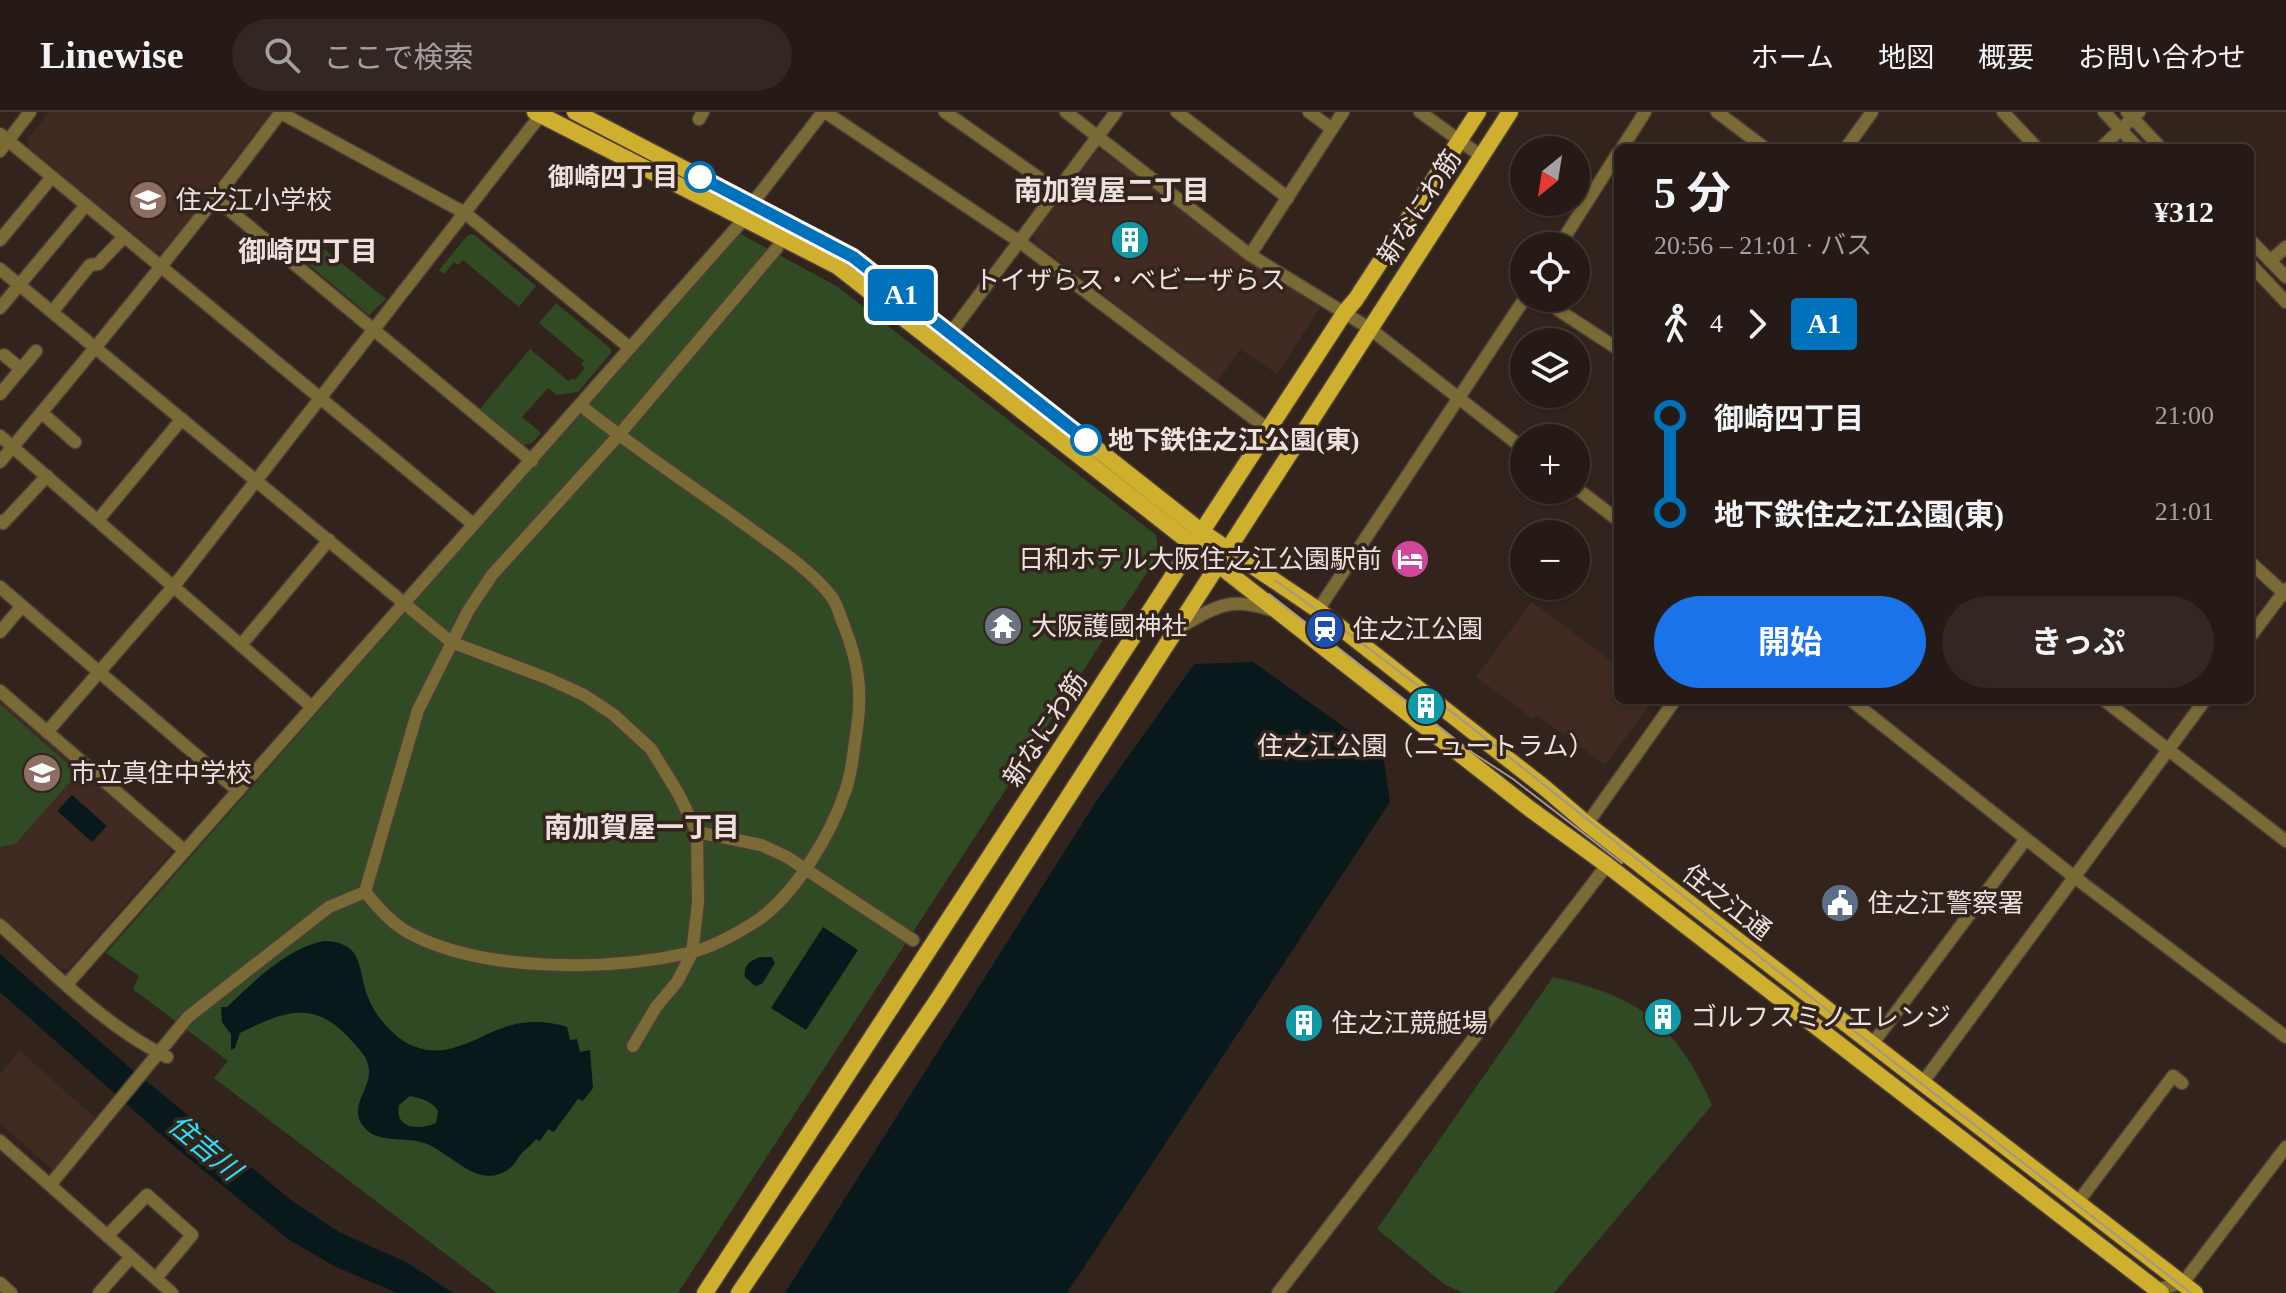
<!DOCTYPE html>
<html lang="ja">
<meta charset="utf-8">
<style>
:root{--surface:#261a16;--page:#322723;--text:#f1f3f6;--muted:#a4a1a1;--line:#423835;--accent:#1a73e8}
body{margin:0;font-family:"Times New Roman","Noto Sans JP",serif;background:var(--page);color:var(--text);height:100vh;display:flex;flex-direction:column;font-size:30px;white-space:nowrap}
*{box-sizing:border-box;margin:0}
p{font-size:26px;color:var(--muted)}
.icon{flex:none;width:44px;height:44px;fill:none;stroke:currentColor;stroke-width:2;stroke-linecap:round;stroke-linejoin:round}
.map{position:relative;flex:1;overflow:hidden}
.details{position:absolute;left:1614px;top:32px;width:640px;height:560px;display:flex;flex-direction:column;background:var(--surface);border-radius:12px;box-shadow:0 2px 6px #0004,0 0 0 2px var(--line)}
.details>*{flex:none}
.badge{padding:0 16px;border-radius:6px;font-size:28px;line-height:52px}
.needle{width:52px;rotate:210deg}
.controls{position:absolute;left:1510px;top:24px;display:grid;gap:16px}
.controls a{display:grid;place-items:center;width:80px;height:80px;border-radius:50%;background:var(--surface);box-shadow:0 2px 6px #0004,0 0 0 2px var(--line);font-size:40px}
.map>.badge{position:absolute;translate:-50% -50%;box-shadow:0 0 0 4px #fff}
.legs{display:flex;align-items:center;gap:12px;height:88px;padding:0 40px;font-size:26px}
.legs p{margin-inline-start:auto}
.overview{display:flex;align-items:center;justify-content:space-between;height:136px;padding:0 40px}
h1{font-size:44px;font-weight:700;line-height:60px}
.primary-button{display:flex;gap:16px;margin-top:auto;padding:16px 40px}
.primary-button a{flex:1;height:92px;border-radius:48px;background:var(--accent);color:#fff;font-size:32px;font-weight:700;line-height:92px;text-align:center}
.primary-button a+a{background:var(--page);color:var(--text)}
ul{padding:0 40px;list-style:none}
li{display:flex;align-items:center;gap:28px;height:96px;font-size:30px}
li i{display:grid;place-items:center;width:12px;height:100%;margin:0 10px;background:currentColor}
li i::after{content:'';width:20px;height:20px;margin:-10px;border:6px solid;border-radius:50%;background:var(--surface)}
li p{margin-inline-start:auto}
li:first-child i{background:linear-gradient(#0000 50%,currentColor 0)}
li:last-child i{background:linear-gradient(currentColor 50%,#0000 0)}
header{display:flex;align-items:center;gap:48px;box-sizing:border-box;height:112px;padding:0 40px;background:var(--surface);border-bottom:2px solid var(--line)}
header strong{font-size:38px}
nav{display:flex;gap:44px;margin-inline-start:auto;font-size:28px}
.search{width:560px;height:72px;background:var(--page);display:flex;align-items:center;gap:20px;box-sizing:border-box;padding:0 28px;border-radius:44px;color:var(--muted);font-size:30px}
.map>svg:first-child{display:block}
</style>
<header>
<strong>Linewise</strong>
<div class="search"><svg class="icon" aria-label="search" viewBox="0 0 24 24"><circle cx="10" cy="10" r="6"/><path d="M15 15l6 6"/></svg>ここで検索</div>
<nav><a>ホーム</a><a>地図</a><a>概要</a><a>お問い合わせ</a></nav>
</header>
<div class="map">
<svg width="2286" height="1181" viewBox="0 0 2286 1181">
<rect width="100%" height="100%" fill="#33231d"/>
<g fill="#402a22">
<polygon points="49,0 271,0 163,140 156,140 29,36 27,28"/>
<polygon points="1097,39 1103,39 1250,147 1321,194 1277,262 1240,237 1217,270 1035,130 1034,122"/>
<polygon points="1532,490 1618,554 1618,588 1654,588 1605,653 1537,603 1533,607 1476,565"/>
<polygon points="0,588 169,735 170,742 68,857 61,857 0,804"/>
<polygon points="20,939 96,1007 53,1058 0,1011 0,962"/>
</g>
<g fill="#304b24">
<polygon points="739,121 838,175 1156,423 1159,442 678,1181 497,1181 214,966 228,949 133,877 139,864 106,841"/>
<polygon points="473,122 536,174 519,195 463,148 458,153 454,150 444,162 439,158 468,123"/>
<polygon points="310,126 386,187 369,203 296,142"/>
<polygon points="556,191 611,237 611,241 578,280 557,283 548,276 522,305 541,321 532,331 523,333 480,297 530,237 568,269 572,266 575,268 585,256 581,252 584,249 539,211"/>
<polygon points="0,592 78,661 15,732 0,735"/>
<path d="M1553,865C1640,885 1675,911 1712,993L1554,1181H1463L1444,1172L1377,1117Z"/>
</g>
<g fill="#09191b" fill-rule="evenodd">
<polygon points="1253,550 1383,643 1390,690 1067,1181 785,1181 1099,685 1194,552"/>
<polygon points="72,683 107,714 92,730 57,699"/>
<polygon points="823,815 858,838 806,918 771,896"/>
<path d="M324,829C365,830 357,857 368,885C374,903 395,927 413,934C451,949 478,922 512,913C531,908 550,910 567,915L570,928L577,927L580,940L590,938L593,976L583,989L578,987L554,1020L548,1017L540,1029L536,1027C531,1033 528,1036 524,1039C518,1044 516,1052 509,1057C476,1080 451,1038 421,1030C403,1025 376,1031 364,1015C347,995 371,978 369,957C368,945 358,936 350,927C313,886 283,900 240,921L235,936L231,938V922L222,910L221,895H227C253,870 287,836 324,829ZM410,984C422,987 431,988 438,999L436,1011C421,1018 394,1018 399,993Z"/>
<polygon points="0,842 128,954 291,1088 339,1120 408,1151 453,1181 397,1181 334,1154 288,1127 175,1035 0,880"/>
<path d="M760,845H772L775,851L762,872L755,874L745,865C743,853 750,849 760,845Z"/>
</g>
<g fill="none" stroke-linecap="round" stroke-linejoin="round">
<g stroke="#4d3e38" stroke-width="15">
<g id="minor">
<polyline points="825,0 1020,130 1269,318"/>
<polyline points="945,0 1059,80"/>
<polyline points="1066,0 1250,143 1369,216 1524,337"/>
<polyline points="1177,0 1288,86"/>
<polyline points="1309,0 1332,17"/>
<polyline points="1420,0 1481,44"/>
<polyline points="1717,0 1765,36"/>
<polyline points="2003,0 2037,36"/>
<polyline points="2104,0 2138,36"/>
<polyline points="2127,0 2161,36"/>
<polyline points="281,1 465,101 630,236"/>
<polyline points="699,7 703,0"/>
<polyline points="0,22 473,412"/>
<polyline points="1622,36 1645,0"/>
<polyline points="1846,36 1872,0"/>
<polyline points="2101,36 2139,0"/>
<polyline points="0,39 30,0"/>
<polyline points="216,87 532,349"/>
<polyline points="752,92 823,0"/>
<polyline points="0,128 52,65"/>
<polyline points="2250,128 2286,165"/>
<polyline points="1559,134 1618,41"/>
<polyline points="1250,143 1343,0"/>
<polyline points="2270,149 2286,135"/>
<polyline points="2250,152 2286,190"/>
<polyline points="0,157 451,530 549,567 584,583 614,603 651,637 678,681 697,720 698,791 692,841 677,870 656,895 633,934"/>
<polyline points="1540,186 1618,237"/>
<polyline points="0,196 86,93"/>
<polyline points="52,200 90,153 98,152 124,125"/>
<polyline points="947,226 1116,0"/>
<polyline points="4,243 21,257"/>
<polyline points="0,282 36,239"/>
<path d="M580,293C634,336 692,374 747,414C775,435 809,456 831,484C837,491 839,502 843,511C859,551 863,581 856,623C853,641 852,660 846,677C832,721 794,785 755,810C736,822 710,836 689,841C608,859 477,861 404,818C388,808 377,794 365,780L418,598L468,499L492,463L618,324L777,136"/>
<polyline points="42,301 75,330"/>
<polyline points="0,324 312,595"/>
<path d="M0,350C96,236 191,120 281,0"/>
<polyline points="1576,376 1618,408"/>
<polyline points="98,408 182,307"/>
<polyline points="0,409 3,411 47,364"/>
<polyline points="2250,450 2286,483"/>
<polyline points="0,475 238,679"/>
<polyline points="1318,498 1525,186"/>
<path d="M1180,515C1216,495 1229,484 1271,498"/>
<polyline points="0,520 22,494"/>
<polyline points="2250,525 2286,477"/>
<polyline points="241,533 329,428"/>
<polyline points="0,579 185,739"/>
<polyline points="1851,588 2073,764 2286,925"/>
<polyline points="2104,588 2286,729"/>
<polyline points="47,620 174,474 543,0"/>
<polyline points="1587,712 1675,588"/>
<polyline points="697,720 761,733 787,745 913,828"/>
<path d="M0,813C52,859 104,914 167,945"/>
<polyline points="67,872 745,106"/>
<polyline points="1873,931 2026,727"/>
<polyline points="1923,970 2205,588"/>
<polyline points="0,1029 172,1181"/>
<polyline points="50,1073 188,905 329,795 365,780"/>
<polyline points="2078,1090 2173,964 2182,971"/>
<polyline points="107,1124 147,1083 192,1123 156,1166"/>
<polyline points="0,1171 11,1181"/>
<polyline points="2154,1178 2183,1171 2286,1035"/>
<polyline points="99,1181 131,1145"/>
<polyline points="1278,1181 1607,753"/>
</g>
</g>
<g stroke="#4d3e38" stroke-width="19">
<g id="major">
<polyline points="535,0 837,154 1530,697 1607,753 2161,1181"/>
<polyline points="575,0 853,145 1202,420 1318,498 1545,676 1587,712 2195,1181"/>
<polyline points="705,1181 1345,200 1356,187 1478,0"/>
<polyline points="739,1181 938,887 1510,0"/>
</g>
</g>
<use href="#minor" stroke="#7a6b36" stroke-width="12"/>
<use href="#major" stroke="#cfaf2e" stroke-width="16"/>
<g stroke="#a39691" stroke-width="2">
<path d="M1276,469C1421,571 1557,684 1696,794C1860,925 2025,1052 2191,1181"/>
<polyline points="1269,482 1473,641 1513,667 1622,751"/>
</g>
</g>
<g fill="none" stroke-linecap="round" stroke-linejoin="round">
<g stroke="#fff" stroke-width="18">
<polyline id="line-1" points="700,65 853,145 1086,328"/>
</g>
<use href="#line-1" stroke="#0072bc" stroke-width="12"/>
</g>
<defs>
<g id="school-disc" transform="scale(2)"><circle r="9.5" fill="#8d6e63" stroke="#33231d"/><path d="M0-5L7-2L0 1L-7-2ZM-4 1L0 2.5L4 1V4Q0 6-4 4Z" fill="#fff"/></g>
<g id="building-disc" transform="scale(2)"><circle r="9.5" fill="#0f9aa8" stroke="#33231d"/><path d="M-4-6H4V6H1V3H-1V6H-4ZM-2.5-4.3h1.7v1.8h-1.7ZM.8-4.3h1.7v1.8H.8ZM-2.5-1h1.7V.8h-1.7ZM.8-1h1.7V.8H.8Z" fill="#fff"/></g>
<g id="hotel-disc" transform="scale(2)"><circle r="9.5" fill="#d1479c" stroke="#33231d"/><path d="M-6-4.5h1.5V1H6V5H4.5V3h-9V5H-6ZM-4 0a1.8 1.8 0 1 1 3.6 0ZM.5 0V-2.5h3Q6-2.5 6 0Z" fill="#fff"/></g>
<g id="temple-disc" transform="scale(2)"><circle r="9.5" fill="#6b7280" stroke="#33231d"/><path d="M0-6L5-2H3V0L6.5 2.5H4V6H1.5V3h-3V6H-4V2.5H-6.5L-3 0V-2H-5Z" fill="#fff"/></g>
<g id="station-disc" transform="scale(2)"><circle r="9.5" fill="#1a4fb4" stroke="#33231d"/><path d="M-3-6H3Q5-6 5-4V2Q5 4 3 4L4.5 6H3L1.5 4h-3L-3 6H-4.5L-3 4Q-5 4-5 2V-4Q-5-6-3-6ZM-3.5-4v3h7v-3ZM-3.5 1v1.5H-2V1ZM2 1v1.5H3.5V1Z" fill="#fff"/></g>
<g id="civic-disc" transform="scale(2)"><circle r="9.5" fill="#5c6f8a" stroke="#33231d"/><path d="M-.6-6.5H3V-4.5H.6V-3L4-1V1h2V6H-6V1h2V-1L-.6-3ZM-1.2 2.5V6h2.4V2.5Z" fill="#fff"/></g>
</defs>
<g fill-rule="evenodd">
<use href="#school-disc" x="148" y="88"/>
<use href="#building-disc" x="1130" y="128"/>
<use href="#hotel-disc" x="1410" y="447"/>
<use href="#temple-disc" x="1003" y="514"/>
<use href="#station-disc" x="1325" y="517"/>
<use href="#building-disc" x="1426" y="594"/>
<use href="#school-disc" x="42" y="661"/>
<use href="#civic-disc" x="1840" y="791"/>
<use href="#building-disc" x="1663" y="905"/>
<use href="#building-disc" x="1304" y="911"/>
</g>
<g fill="#fff" stroke="#0072bc" stroke-width="4">
<circle cx="700" cy="65" r="14"/>
<circle cx="1086" cy="328" r="14"/>
</g>
<g text-anchor="middle" stroke-width="7" stroke-linejoin="round" paint-order="stroke">
<g font-size="26" font-weight="bold" fill="#ece1dd" stroke="#33231d" text-anchor="end">
<text x="678" y="74">御崎四丁目</text>
<text x="1108" y="337" text-anchor="start">地下鉄住之江公園(東)</text>
</g>
<g font-size="26" fill="#ece1dd" stroke="#33231d" text-anchor="start">
<text x="176" y="97">住之江小学校</text>
<text x="1130" y="177" text-anchor="middle">トイザらス・ベビーザらス</text>
<text x="1382" y="456" text-anchor="end">日和ホテル大阪住之江公園駅前</text>
<text x="1031" y="523">大阪護國神社</text>
<text x="1353" y="526">住之江公園</text>
<text x="1426" y="643" text-anchor="middle">住之江公園（ニュートラム）</text>
<text x="70" y="670">市立真住中学校</text>
<text x="1868" y="800">住之江警察署</text>
<text x="1691" y="914">ゴルフスミノエレンジ</text>
<text x="1332" y="920">住之江競艇場</text>
</g>
<g font-size="26" fill="#ece1dd" stroke="#33231d">
<text transform="translate(1419 95) rotate(-57)" y="9">新なにわ筋</text>
<text transform="translate(1045 617) rotate(-57)" y="9">新なにわ筋</text>
<text transform="translate(1727 790) rotate(38)" y="9">住之江通</text>
</g>
<g font-size="28" font-weight="bold" fill="#ece1dd" stroke="#33231d">
<text x="1112" y="88">南加賀屋二丁目</text>
<text x="308" y="149">御崎四丁目</text>
<text x="642" y="725">南加賀屋一丁目</text>
</g>
<g font-size="28" font-style="italic" fill="#29e1f8" stroke="#33231d">
<text transform="translate(205 1035) rotate(40)" y="10">住吉川</text>
</g>
</g>
</svg>
<div class="controls">
<a><svg class="needle" viewBox="-14 -14 28 28"><path d="M0-13l5 13h-10z" fill="#e53935"/><path d="M0 13l5-13h-10z" fill="#a4a1a1"/></svg></a>
<a><svg class="icon" aria-label="locate" viewBox="0 0 24 24"><circle cx="12" cy="12" r="6"/><path d="M12 2v4M12 18v4M2 12h4M18 12h4"/></svg></a>
<a><svg class="icon" aria-label="layers" viewBox="0 0 24 24"><path d="M12 4l9 5-9 5-9-5zM3 14l9 5 9-5"/></svg></a>
<a>+</a>
<a>−</a>
</div>
<b class="badge" style="left:901px;top:183px;background:#0072bc;color:#fff">A1</b>
<section class="details">
<div class="overview"><div><h1>5 分</h1><p>20:56 – 21:01 · バス</p></div><b>¥312</b></div>
<div class="legs"><svg class="icon" aria-label="walk" viewBox="0 0 24 24"><circle cx="13" cy="4" r="2"/><path d="M13 8l-2 6 4 7M11 14l-3 7M7 12l3-4h3l4 4"/></svg>4<svg class="icon" aria-label="forward" viewBox="0 0 24 24"><path d="M9 5l7 7-7 7"/></svg><b class="badge" style="background:#0072bc;color:#fff">A1</b></div>
<ul>
<li><i style="color:#0072bc"></i><b>御崎四丁目</b><p>21:00</p></li>
<li><i style="color:#0072bc"></i><b>地下鉄住之江公園(東)</b><p>21:01</p></li>
</ul>
<div class="primary-button"><a>開始</a><a>きっぷ</a></div>
</section>
</div>
